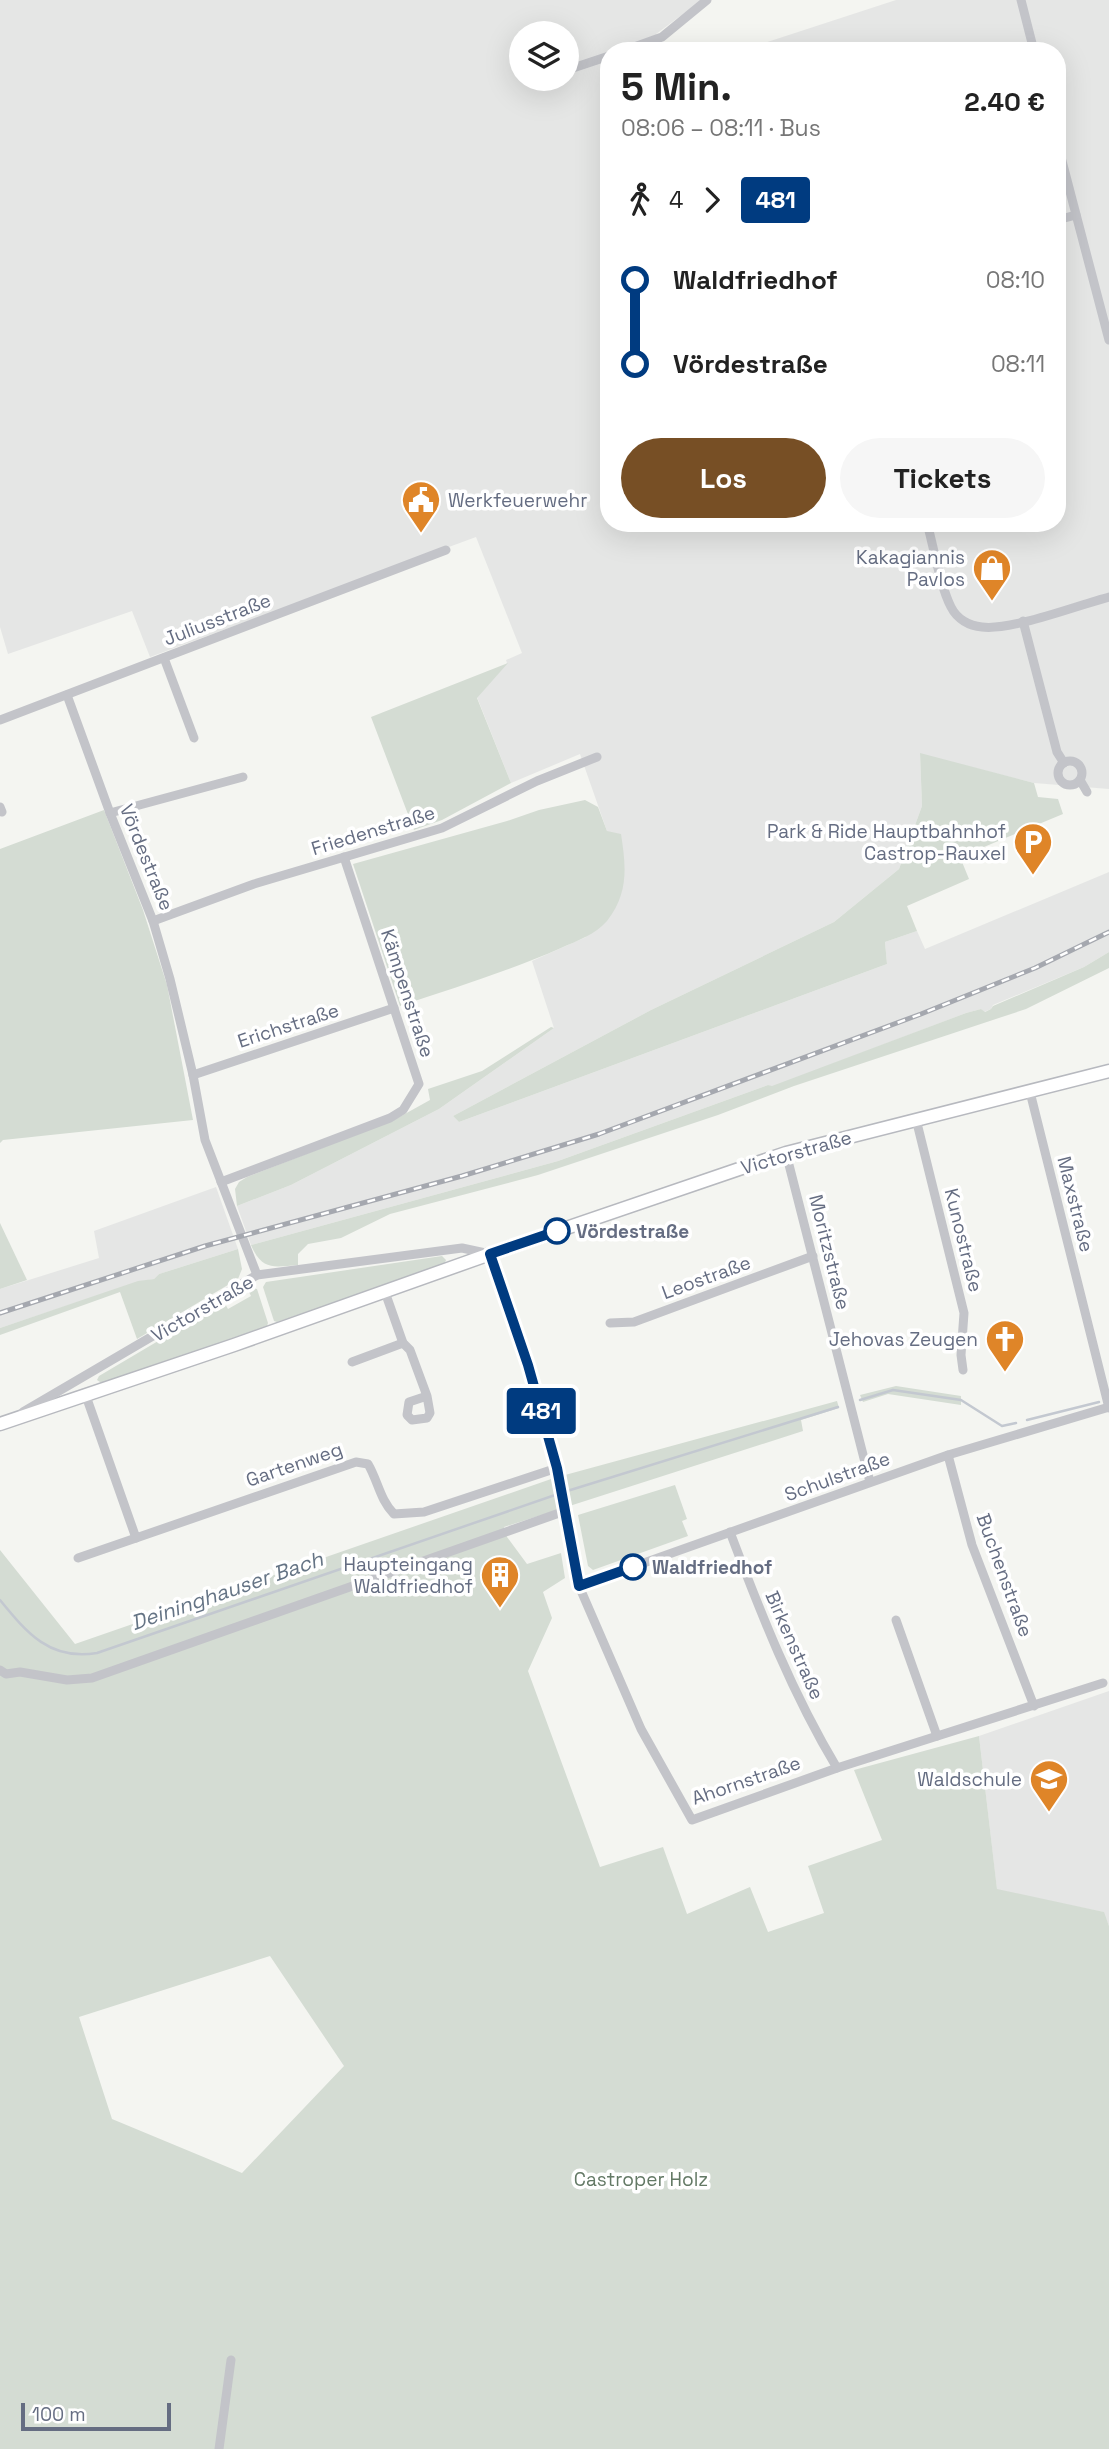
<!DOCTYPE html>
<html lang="de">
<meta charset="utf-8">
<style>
:root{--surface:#fff;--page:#f6f6f6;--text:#222;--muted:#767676;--accent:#774f25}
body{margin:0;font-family:"Space Grotesk",sans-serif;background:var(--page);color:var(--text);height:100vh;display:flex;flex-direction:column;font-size:26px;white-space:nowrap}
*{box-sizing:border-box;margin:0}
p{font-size:23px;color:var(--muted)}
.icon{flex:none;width:38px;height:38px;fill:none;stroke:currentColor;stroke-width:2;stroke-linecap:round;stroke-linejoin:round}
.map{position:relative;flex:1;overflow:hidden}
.drawer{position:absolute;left:600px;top:42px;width:466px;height:490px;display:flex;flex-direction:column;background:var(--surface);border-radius:28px;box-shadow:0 7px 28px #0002}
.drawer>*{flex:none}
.badge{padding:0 14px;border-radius:5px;font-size:24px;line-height:46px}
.buttons{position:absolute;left:509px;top:21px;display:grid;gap:14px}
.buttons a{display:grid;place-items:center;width:70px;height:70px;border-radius:50%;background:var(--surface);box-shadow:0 7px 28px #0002;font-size:35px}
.scale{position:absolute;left:21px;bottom:18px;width:150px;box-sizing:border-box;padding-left:7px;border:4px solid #656d82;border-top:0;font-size:19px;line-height:24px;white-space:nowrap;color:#656d82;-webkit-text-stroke:5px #fff;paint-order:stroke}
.map>.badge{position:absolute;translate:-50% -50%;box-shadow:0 0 0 4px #fff}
.legs{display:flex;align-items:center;gap:10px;height:77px;padding:0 21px;font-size:23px}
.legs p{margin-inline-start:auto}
.head{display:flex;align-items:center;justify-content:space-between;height:119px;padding:0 21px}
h1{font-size:38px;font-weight:600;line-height:52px}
.action{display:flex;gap:14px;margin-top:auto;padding:14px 21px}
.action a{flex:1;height:80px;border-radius:42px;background:var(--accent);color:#fff;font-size:28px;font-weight:600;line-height:80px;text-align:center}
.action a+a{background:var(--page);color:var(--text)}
ul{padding:0 21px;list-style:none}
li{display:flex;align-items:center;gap:24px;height:84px;font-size:26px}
li i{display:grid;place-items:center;width:10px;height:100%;margin:0 9px;background:currentColor}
li i::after{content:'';width:18px;height:18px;margin:-9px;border:5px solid;border-radius:50%;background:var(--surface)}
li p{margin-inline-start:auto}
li:first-child i{background:linear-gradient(#0000 50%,currentColor 0)}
li:last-child i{background:linear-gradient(currentColor 50%,#0000 0)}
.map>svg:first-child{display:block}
</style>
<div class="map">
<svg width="1109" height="2449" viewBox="0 0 1109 2449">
<rect width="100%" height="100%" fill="#f4f5f1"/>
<g fill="#e5e6e5" fill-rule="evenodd">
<path d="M0,0H702L656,34L661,51H609V523H1057V51H740L896,0H1109V789L1034,783L920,754L922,806L899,869L834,922L651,1010L453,1116L459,1122L887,964L885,942L917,931L925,949L1109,872V952L1084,967L993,1005L991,1009L984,1012L981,1009L966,1013L772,1087L768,1085L558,1161L251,1245L237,1206L291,1185L439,1109L554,1028L532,961L586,937L607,831L580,754L511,783L477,697L507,663L506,660L522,653L476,537L150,657L132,611L8,654L0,627ZM522,33H567V79H522Z"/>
<polygon points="216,1187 238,1249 159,1274 154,1279 138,1282 0,1328 0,1289 99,1258 94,1231"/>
<polygon points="1109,1691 1109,1926 1103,1912 997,1890 979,1736"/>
</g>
<g fill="#d4dcd3" fill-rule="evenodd">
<polygon points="508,663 477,698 511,783 442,820 414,830 371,717"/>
<polygon points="920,753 1034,783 1038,797 1058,799 1063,814 960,857 969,879 907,906 917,931 885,942 887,964 459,1122 453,1116 651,1010 834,922 899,869 922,806"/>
<path d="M585,800L598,807L607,831L621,834C626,866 629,893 607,921C596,934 577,941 561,948C509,971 454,988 400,1006L353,864L507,821L539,810Z"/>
<polygon points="104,810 143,910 167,985 193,1120 3,1140 0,1143 0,849"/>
<path d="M1109,952V968L1026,1009L794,1086L718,1115L538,1175L390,1214L341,1238L308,1244L298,1254V1265C274,1267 262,1271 251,1245L558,1161L768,1085L772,1086L966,1013L981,1009L985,1012L991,1009L993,1006L1084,967Z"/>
<polygon points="551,1027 554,1028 439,1109 291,1185 237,1206 235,1189 239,1182 247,1177 394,1120 430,1100 428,1089 482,1071"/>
<polygon points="0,1223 27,1280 0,1289"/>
<polygon points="238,1249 242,1269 238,1279 137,1339 120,1292 0,1335 0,1328 138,1281 154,1279 159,1274"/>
<polygon points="442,1256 446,1260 444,1265 277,1322 274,1321 263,1287 266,1282"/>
<polygon points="250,1287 257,1289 268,1323 267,1326 103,1384 97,1380 99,1376 224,1302 228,1309 251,1296 247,1288"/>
<polygon points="896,1386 961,1396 961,1405 888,1394 863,1402 860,1395"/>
<path d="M837,1401L839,1408L801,1420L803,1431L504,1527L507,1537L527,1564L561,1553L565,1578L543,1592L552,1618L528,1671L600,1867L663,1847L687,1914L750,1887L768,1932L824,1913L808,1866L882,1840L854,1770L979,1736L997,1889L1104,1912L1109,1926V2449H0V1550L75,1644L554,1478ZM270,1956L344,2066L242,2173L112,2119L79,2017Z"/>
<polygon points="675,1485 687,1519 682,1521 688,1536 593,1570 588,1566 578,1515"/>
</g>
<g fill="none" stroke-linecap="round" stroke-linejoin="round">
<g stroke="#c3c8d0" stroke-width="2.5">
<polyline points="860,1400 893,1390 961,1400 1002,1426 1016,1423"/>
<polyline points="1027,1420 1099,1402"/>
<polyline points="564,1492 838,1407"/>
<path d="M0,1600C27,1633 50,1661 97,1653L558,1494"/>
</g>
<g stroke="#b7b9bf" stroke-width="15">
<polyline id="secondary" points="0,1424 234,1345 490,1254 786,1153 1109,1071"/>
</g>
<g stroke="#c3c4c9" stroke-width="9">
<polyline points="1021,0 1034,51"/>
<polyline points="623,51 662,37 707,0"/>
<polyline points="567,70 609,56"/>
<polyline points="1057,142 1109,340"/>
<polyline points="1057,220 1076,215"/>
<path d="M927,523C934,548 940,586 951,607C957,619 969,626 982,627C1011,631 1078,605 1109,597"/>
<polyline points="1023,621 1057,752 1064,763"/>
<polyline points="164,658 194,738"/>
<polyline points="67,695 110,813 153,921 170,979 193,1075 205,1140 257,1275"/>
<polyline points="0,720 446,550"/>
<circle cx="1070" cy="773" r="12"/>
<polyline points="1080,780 1087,792"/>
<polyline points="0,807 2,812"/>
<polyline points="110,813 243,777"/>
<polyline points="153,921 254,884 442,828 537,781 597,757"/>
<polyline points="193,1075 394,1008"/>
<polyline points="1030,1092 1109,1408"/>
<polyline points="916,1119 964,1313 961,1355 963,1370"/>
<polyline points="786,1153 870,1482"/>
<polyline points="221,1182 390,1118 403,1110 419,1084 344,857"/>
<polyline points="385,1292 403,1343 410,1350 427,1396 409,1402 407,1415 412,1420 427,1418 430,1413 427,1396"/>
<polyline points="610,1323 634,1322 813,1256"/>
<polyline points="352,1362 403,1343"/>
<path d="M86,1396L136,1538L356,1462L368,1464C378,1481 380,1500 394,1514L424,1512L557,1468"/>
<polyline points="23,1412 257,1275 462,1248 490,1254 528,1365 557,1468 579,1586 641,1729 692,1820 837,1768 1103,1683"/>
<polyline points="948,1455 972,1545 1034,1706"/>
<path d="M730,1532C761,1614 792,1693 837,1768"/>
<polyline points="78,1558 136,1538"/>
<polyline points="579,1586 948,1455 1109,1407"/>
<polyline points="896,1620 937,1736"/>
<polyline points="0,1670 6,1674 20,1672 67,1680 92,1678 565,1511"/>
<polyline points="219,2449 231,2360"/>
</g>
<use href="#secondary" stroke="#fff" stroke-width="12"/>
<g stroke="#a5a8af" stroke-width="5">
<polyline id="rail" points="0,1313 205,1246 462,1176 599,1134 921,1014 1035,968 1109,932"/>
</g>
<use href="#rail" stroke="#fff" stroke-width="2.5" stroke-dasharray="8" stroke-linecap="butt"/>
</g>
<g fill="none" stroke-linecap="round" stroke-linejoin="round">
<g stroke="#fff" stroke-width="16">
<polyline id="line-1" points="557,1231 490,1254 528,1365 557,1468 579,1586 633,1567"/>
</g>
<use href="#line-1" stroke="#003b80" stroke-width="10"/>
</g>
<defs>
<g id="civic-pin" transform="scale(2.0125)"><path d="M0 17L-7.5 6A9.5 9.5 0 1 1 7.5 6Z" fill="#df8528" stroke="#fff"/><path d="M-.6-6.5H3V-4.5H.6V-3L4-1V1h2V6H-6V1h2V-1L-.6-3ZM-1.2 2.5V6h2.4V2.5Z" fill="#fff"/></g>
<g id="shop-pin" transform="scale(2.0125)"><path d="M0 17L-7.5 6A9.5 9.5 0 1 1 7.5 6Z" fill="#df8528" stroke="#fff"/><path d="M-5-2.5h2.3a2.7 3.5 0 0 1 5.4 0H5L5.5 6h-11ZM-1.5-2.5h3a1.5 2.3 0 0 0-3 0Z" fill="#fff"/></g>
<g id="parking-pin" transform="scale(2.0125)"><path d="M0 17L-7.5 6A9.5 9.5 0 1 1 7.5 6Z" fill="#df8528" stroke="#fff"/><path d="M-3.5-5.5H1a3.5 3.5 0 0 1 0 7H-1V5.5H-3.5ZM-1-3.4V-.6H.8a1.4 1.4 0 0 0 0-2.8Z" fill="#fff"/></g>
<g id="church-pin" transform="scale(2.0125)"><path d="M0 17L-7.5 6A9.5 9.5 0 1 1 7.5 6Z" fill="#df8528" stroke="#fff"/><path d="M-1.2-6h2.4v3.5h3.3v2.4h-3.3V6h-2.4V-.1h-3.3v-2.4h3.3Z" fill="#fff"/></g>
<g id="building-pin" transform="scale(2.0125)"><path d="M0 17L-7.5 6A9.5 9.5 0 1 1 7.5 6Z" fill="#df8528" stroke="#fff"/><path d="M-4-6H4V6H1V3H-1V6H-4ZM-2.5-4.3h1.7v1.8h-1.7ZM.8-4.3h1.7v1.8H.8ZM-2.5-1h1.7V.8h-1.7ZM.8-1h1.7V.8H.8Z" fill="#fff"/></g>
<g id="school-pin" transform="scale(2.0125)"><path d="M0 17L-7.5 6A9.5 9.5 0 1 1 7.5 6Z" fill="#df8528" stroke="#fff"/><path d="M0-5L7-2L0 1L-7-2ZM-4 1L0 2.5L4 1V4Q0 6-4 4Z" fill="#fff"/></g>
</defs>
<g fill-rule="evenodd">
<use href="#civic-pin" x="421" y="500"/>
<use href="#shop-pin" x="992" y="568"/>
<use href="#parking-pin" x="1033" y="842"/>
<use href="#church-pin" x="1005" y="1339"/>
<use href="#building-pin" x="500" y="1575"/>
<use href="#school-pin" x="1049" y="1779"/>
</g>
<g fill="#fff" stroke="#003b80" stroke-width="3.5">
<circle cx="557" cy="1231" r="12"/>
<circle cx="633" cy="1567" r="12"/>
</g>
<g text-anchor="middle" stroke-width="7" stroke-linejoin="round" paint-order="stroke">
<g font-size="19" fill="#656d82" stroke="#fff" text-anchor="end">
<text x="448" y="507" text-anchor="start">Werkfeuerwehr</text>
<text x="965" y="564">Kakagiannis<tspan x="965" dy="22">Pavlos</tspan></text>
<text x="1006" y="838">Park &amp; Ride Hauptbahnhof<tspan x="1006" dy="22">Castrop-Rauxel</tspan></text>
<text x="978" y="1346">Jehovas Zeugen</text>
<text x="473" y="1571">Haupteingang<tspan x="473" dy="22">Waldfriedhof</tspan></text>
<text x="1022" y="1786">Waldschule</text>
</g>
<g font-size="19" fill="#656d82" stroke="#fff">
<text transform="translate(217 619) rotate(-21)" y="7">Juliusstraße</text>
<text transform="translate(373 830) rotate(-17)" y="7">Friedenstraße</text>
<text transform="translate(147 857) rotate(68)" y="7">Vördestraße</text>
<text transform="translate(408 993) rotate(72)" y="7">Kämpenstraße</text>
<text transform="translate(288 1025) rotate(-18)" y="7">Erichstraße</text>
<text transform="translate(796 1152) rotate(-16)" y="7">Victorstraße</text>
<text transform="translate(1076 1204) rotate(76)" y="7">Maxstraße</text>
<text transform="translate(964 1240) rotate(76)" y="7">Kunostraße</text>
<text transform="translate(830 1252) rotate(76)" y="7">Moritzstraße</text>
<text transform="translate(706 1277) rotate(-20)" y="7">Leostraße</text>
<text transform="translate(202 1308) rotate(-30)" y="7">Victorstraße</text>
<text transform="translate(294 1464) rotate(-19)" y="7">Gartenweg</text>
<text transform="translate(837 1476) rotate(-20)" y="7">Schulstraße</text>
<text transform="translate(1005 1575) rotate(70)" y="7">Buchenstraße</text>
<text transform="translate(795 1645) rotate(66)" y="7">Birkenstraße</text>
<text transform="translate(746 1780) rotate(-19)" y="7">Ahornstraße</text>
</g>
<g font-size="19" font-weight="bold" fill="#656d82" stroke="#fff" text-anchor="start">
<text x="576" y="1238">Vördestraße</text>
<text x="652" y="1574">Waldfriedhof</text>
</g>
<g font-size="19" fill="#637965" stroke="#fff">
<text x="641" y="2186">Castroper Holz</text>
</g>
<g font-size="21" font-style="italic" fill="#657485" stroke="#fff">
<text transform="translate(227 1591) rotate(-19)" y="7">Deininghauser Bach</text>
</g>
</g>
</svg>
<div class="buttons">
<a><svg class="icon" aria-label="layers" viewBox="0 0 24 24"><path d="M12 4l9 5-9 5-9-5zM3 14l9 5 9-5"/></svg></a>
</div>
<div class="scale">100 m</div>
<b class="badge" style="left:541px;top:1411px;background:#003b80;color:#fff">481</b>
<section class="drawer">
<div class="head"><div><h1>5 Min.</h1><p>08:06 – 08:11 · Bus</p></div><b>2.40 €</b></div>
<div class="legs"><svg class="icon" aria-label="walk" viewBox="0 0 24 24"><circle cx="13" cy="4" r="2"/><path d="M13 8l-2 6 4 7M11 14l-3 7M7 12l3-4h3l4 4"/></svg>4<svg class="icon" aria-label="forward" viewBox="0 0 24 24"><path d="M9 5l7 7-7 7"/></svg><b class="badge" style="background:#003b80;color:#fff">481</b></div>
<ul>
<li><i style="color:#003b80"></i><b>Waldfriedhof</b><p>08:10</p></li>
<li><i style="color:#003b80"></i><b>Vördestraße</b><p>08:11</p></li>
</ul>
<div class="action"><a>Los</a><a>Tickets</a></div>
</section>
</div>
